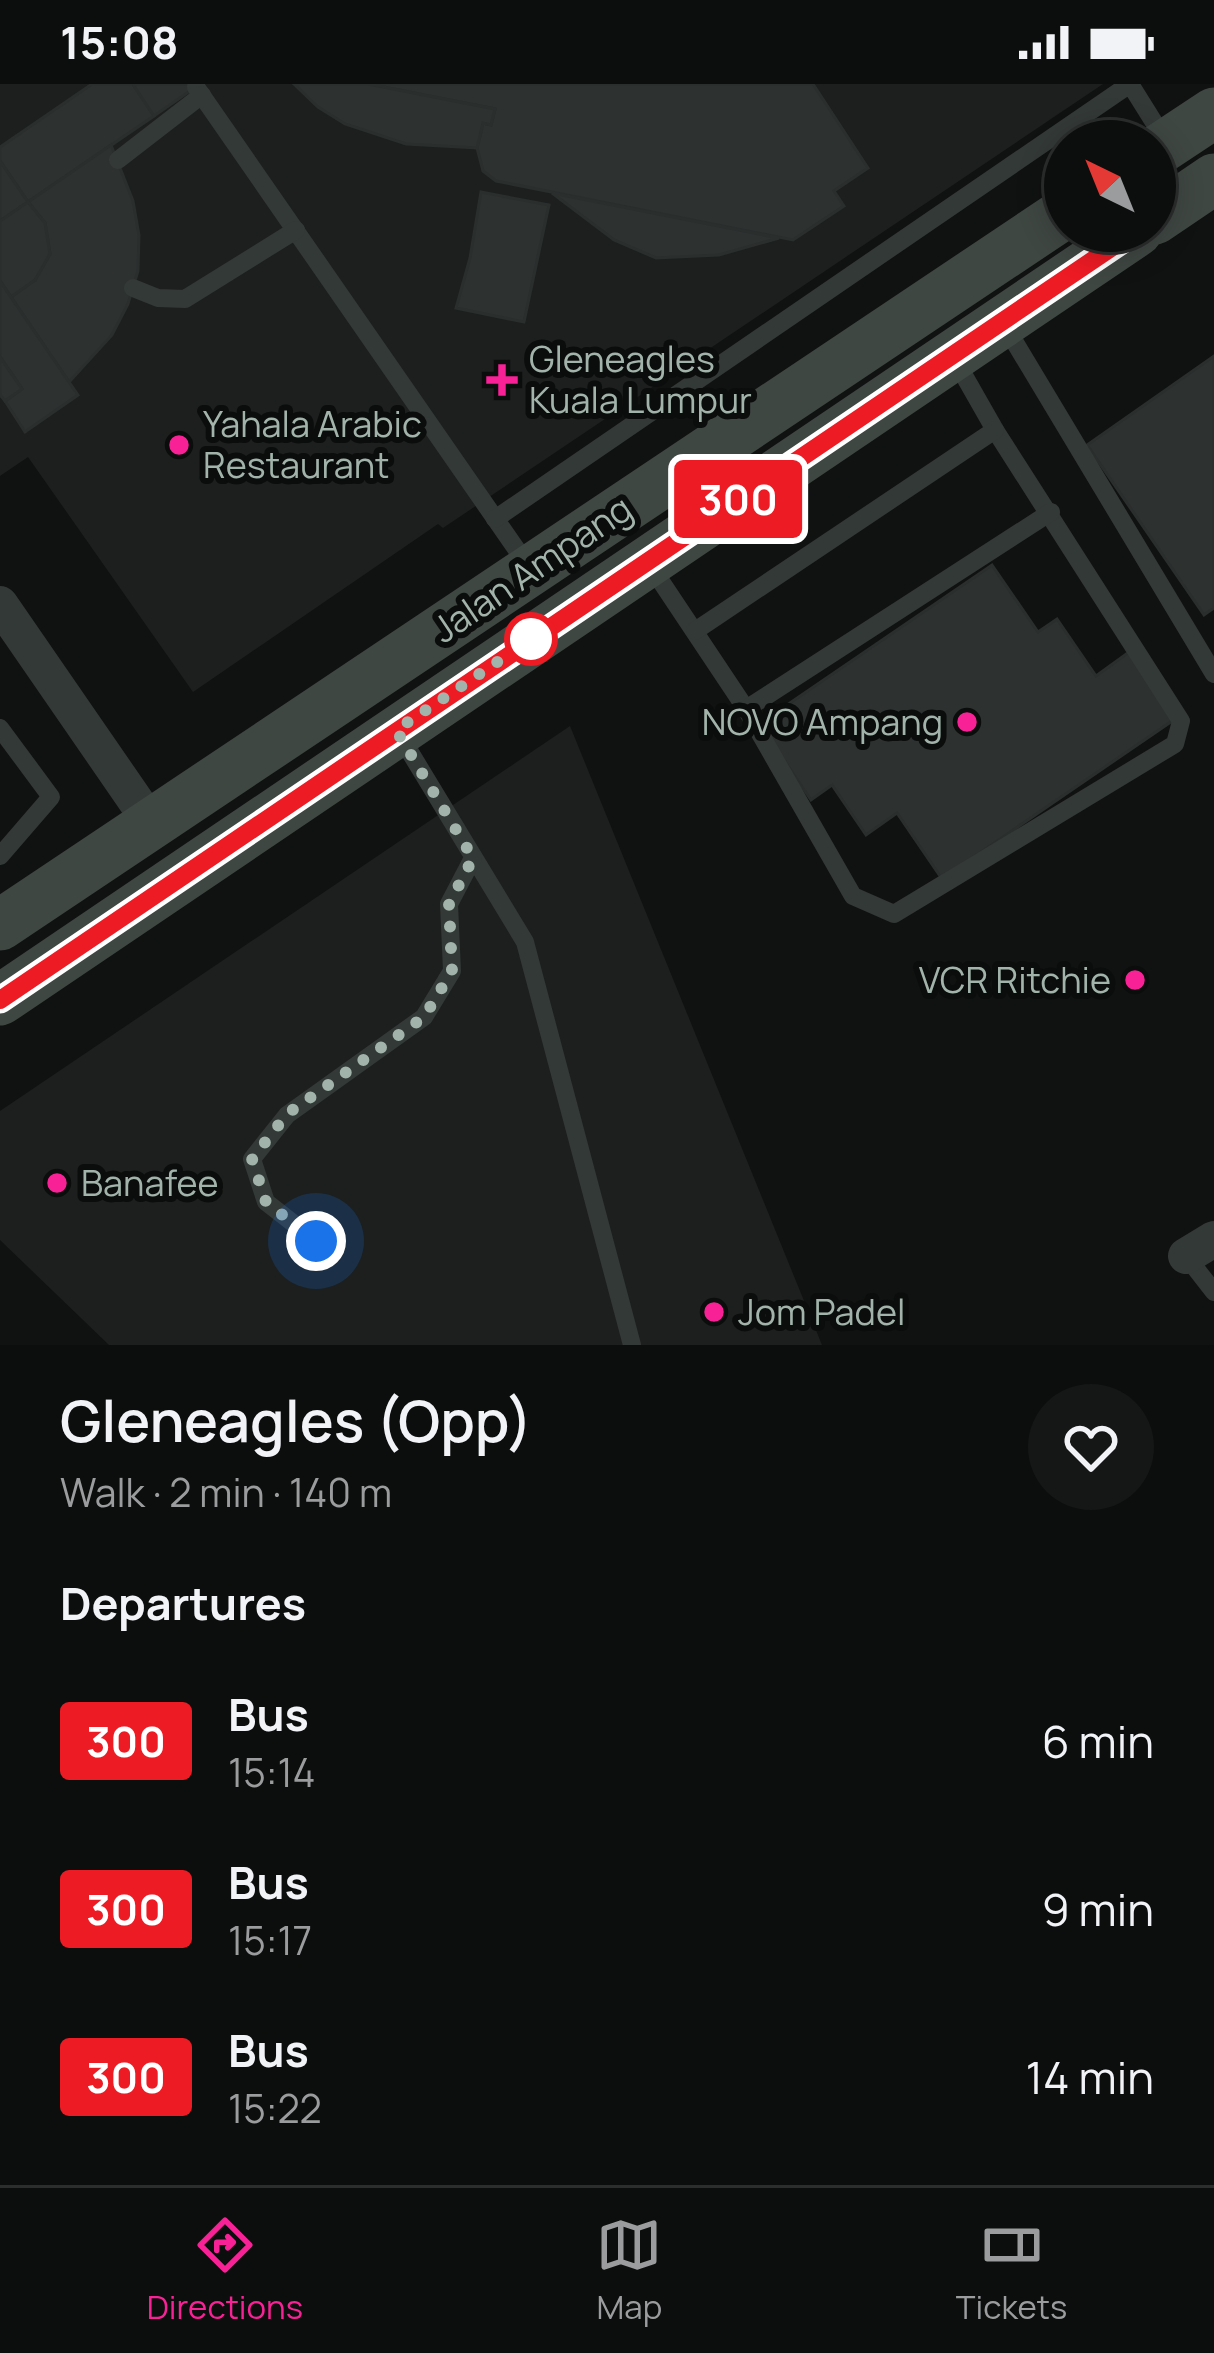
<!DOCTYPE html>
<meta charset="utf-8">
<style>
:root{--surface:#0c0e0d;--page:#151716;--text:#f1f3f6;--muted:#9a9c9d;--line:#2c2e2e;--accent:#f92196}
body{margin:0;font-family:Manrope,sans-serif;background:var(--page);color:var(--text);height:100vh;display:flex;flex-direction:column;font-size:45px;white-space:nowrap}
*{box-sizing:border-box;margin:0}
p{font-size:39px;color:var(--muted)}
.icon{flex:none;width:66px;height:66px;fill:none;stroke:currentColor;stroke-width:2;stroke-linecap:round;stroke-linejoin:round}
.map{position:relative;height:1261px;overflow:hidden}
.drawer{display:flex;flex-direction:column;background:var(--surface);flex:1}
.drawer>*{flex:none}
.badge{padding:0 24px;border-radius:9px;font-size:42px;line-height:78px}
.needle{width:78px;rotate:317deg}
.controls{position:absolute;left:1044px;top:36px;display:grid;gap:24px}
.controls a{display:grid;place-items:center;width:132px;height:132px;border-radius:50%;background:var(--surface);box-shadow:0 6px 30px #0003,0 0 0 3px var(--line);font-size:60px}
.you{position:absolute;width:60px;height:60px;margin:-30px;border:9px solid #fff;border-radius:50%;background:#1a73e8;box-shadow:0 0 0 18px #1a73e833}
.map>.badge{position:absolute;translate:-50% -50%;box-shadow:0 0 0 6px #fff}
h2{padding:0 60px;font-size:45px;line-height:108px}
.round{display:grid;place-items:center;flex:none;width:126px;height:126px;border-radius:63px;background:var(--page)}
.headline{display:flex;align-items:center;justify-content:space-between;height:204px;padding:0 60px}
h1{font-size:57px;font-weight:600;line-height:90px}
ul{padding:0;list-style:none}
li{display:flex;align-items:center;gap:36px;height:168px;padding:0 60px}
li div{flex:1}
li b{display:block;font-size:45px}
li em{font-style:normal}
li .badge{min-width:132px;font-weight:700;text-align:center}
.status{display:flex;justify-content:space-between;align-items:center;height:84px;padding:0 60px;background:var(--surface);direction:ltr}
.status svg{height:33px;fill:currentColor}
.tabs{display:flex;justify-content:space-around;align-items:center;height:168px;border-top:3px solid var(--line);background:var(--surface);font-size:33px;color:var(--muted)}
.tabs a{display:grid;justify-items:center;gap:6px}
.tabs .on{color:var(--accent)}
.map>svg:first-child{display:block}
</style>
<div class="status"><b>15:08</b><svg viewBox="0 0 49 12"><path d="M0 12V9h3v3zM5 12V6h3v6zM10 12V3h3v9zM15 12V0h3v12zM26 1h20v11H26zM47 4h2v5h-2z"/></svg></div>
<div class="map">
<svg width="1214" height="1261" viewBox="0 0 1214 1261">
<rect width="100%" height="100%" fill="#101211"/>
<g fill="#1c1f1e">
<polygon points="0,0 1103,0 443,444 438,440 193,608 28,373 0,392"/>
<polygon points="570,642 822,1261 109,1261 0,1156 0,1027"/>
</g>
<g fill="#2d3130" stroke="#2a2e2d" stroke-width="3">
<polygon points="92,0 133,0 154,32 28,118 0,77 0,63"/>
<polygon points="137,0 200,0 154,32 134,2"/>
<polygon points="368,0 813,0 868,84 834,107 844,122 793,156 496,97 483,87 477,64 483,39 491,41 495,25"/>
<polygon points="368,0 495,25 491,41 483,39 477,64 406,60 345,40 318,23 294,0"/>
<polygon points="111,61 133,117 139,151 138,187 128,220 112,251 69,298 11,213 35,196 50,170 45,139 28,118"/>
<polygon points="0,77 28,118 0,137"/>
<polygon points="481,108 549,121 524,238 456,224 470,174"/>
<polygon points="552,109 779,154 719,171 656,174 614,156"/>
<polygon points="28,118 45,139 50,170 35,196 11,213 0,197 0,137"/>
<polygon points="0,197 78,311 25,348 5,317 22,305 0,273"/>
<polygon points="1214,272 1214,524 1204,531 1087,361"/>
<polygon points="0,273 22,305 5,317 0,311"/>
<polygon points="992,481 1038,548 1057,535 1096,592 1129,568 1175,635 942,795 897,729 866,751 832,701 811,716 759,640"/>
</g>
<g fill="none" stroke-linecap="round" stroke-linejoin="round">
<g stroke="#333937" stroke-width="18">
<polyline points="196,3 528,482"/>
<polyline points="118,76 202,11"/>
<polyline points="133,204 158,214 185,215 296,146"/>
<polyline points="1005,242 1214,590"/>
<polyline points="495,435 1130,0 1165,56"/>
<polyline points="650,481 746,625 853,812 894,830 1175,660 1181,637 995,346 954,274"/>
<polyline points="695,547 995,346"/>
<polyline points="746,625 1051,428"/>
<polyline points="0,644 51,713 0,772"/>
<polyline points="399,650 525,858 632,1261"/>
<polyline points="316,1157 266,1118 252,1075 287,1031 424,933 452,887 449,820 473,774"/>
<polyline points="1186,1172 1214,1208"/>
</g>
<g stroke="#333937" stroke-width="36">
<polyline points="0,520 151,739"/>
<polyline points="1186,1172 1214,1155"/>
</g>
<g stroke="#3f4743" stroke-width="51">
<polyline points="1155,68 1214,29"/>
<polyline points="1155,135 1214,95"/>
<polyline points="0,841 1065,129"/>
<polyline points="0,916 1137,147"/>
</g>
</g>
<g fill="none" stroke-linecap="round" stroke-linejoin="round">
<g stroke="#fff" stroke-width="27">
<polyline id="line" points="0,916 1136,147"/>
</g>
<use href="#line" stroke="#ed1b24" stroke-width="18"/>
<polyline stroke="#a1b3aa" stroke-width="12" stroke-dasharray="0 21.6" points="316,1157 266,1118 252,1075 287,1030 424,933 452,887 449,820 473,774 396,646 539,550 531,555"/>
</g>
<g fill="#f92196" stroke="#0b0d0c" stroke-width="4.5">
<path d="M496 278h12v12h12v12h-12v12h-12v-12h-12v-12h12z"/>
<circle cx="179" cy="361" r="12"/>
<circle cx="967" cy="638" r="12"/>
<circle cx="1135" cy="896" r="12"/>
<circle cx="57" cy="1099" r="12"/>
<circle cx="714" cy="1228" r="12"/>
</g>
<circle fill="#fff" stroke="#ed1b24" stroke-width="6" cx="531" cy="555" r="24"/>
<g text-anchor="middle" stroke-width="12" stroke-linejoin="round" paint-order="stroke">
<g font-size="36" fill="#a1b3aa" stroke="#0b0d0c" text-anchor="start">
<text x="529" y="288">Gleneagles<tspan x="529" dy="41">Kuala Lumpur</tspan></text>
<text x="203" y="353">Yahala Arabic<tspan x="203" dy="41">Restaurant</tspan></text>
<text x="943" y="651" text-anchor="end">NOVO Ampang</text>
<text x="1111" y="909" text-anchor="end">VCR Ritchie</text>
<text x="81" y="1112">Banafee</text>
<text x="738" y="1241">Jom Padel</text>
</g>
<g font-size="36" fill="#a1b3aa" stroke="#0b0d0c">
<text transform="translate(532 485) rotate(-34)" y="13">Jalan Ampang</text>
</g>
</g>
</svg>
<div class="controls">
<a><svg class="needle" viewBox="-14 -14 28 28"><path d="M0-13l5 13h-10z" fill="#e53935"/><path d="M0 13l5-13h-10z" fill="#9a9c9d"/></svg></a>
</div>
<div class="you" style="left:316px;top:1157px"></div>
<b class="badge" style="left:738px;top:415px;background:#ed1b24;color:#fff">300</b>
</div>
<section class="drawer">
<div class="headline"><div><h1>Gleneagles (Opp)</h1><p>Walk · 2 min · 140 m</p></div><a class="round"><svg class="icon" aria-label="heart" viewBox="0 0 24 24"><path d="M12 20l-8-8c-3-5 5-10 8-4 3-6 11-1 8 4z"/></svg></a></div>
<h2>Departures</h2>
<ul>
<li><span class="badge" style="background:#ed1b24;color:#fff">300</span><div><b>Bus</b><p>15:14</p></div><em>6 min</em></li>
<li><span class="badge" style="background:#ed1b24;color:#fff">300</span><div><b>Bus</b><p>15:17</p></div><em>9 min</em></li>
<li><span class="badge" style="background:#ed1b24;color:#fff">300</span><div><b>Bus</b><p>15:22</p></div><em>14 min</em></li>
</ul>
</section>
<nav class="tabs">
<a class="on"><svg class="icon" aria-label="directions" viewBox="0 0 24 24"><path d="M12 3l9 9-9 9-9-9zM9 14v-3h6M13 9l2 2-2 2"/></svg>Directions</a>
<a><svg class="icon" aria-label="map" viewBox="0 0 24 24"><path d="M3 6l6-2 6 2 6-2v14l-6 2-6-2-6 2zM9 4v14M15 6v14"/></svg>Map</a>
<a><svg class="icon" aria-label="tickets" viewBox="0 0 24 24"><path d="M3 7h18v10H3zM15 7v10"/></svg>Tickets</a>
</nav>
